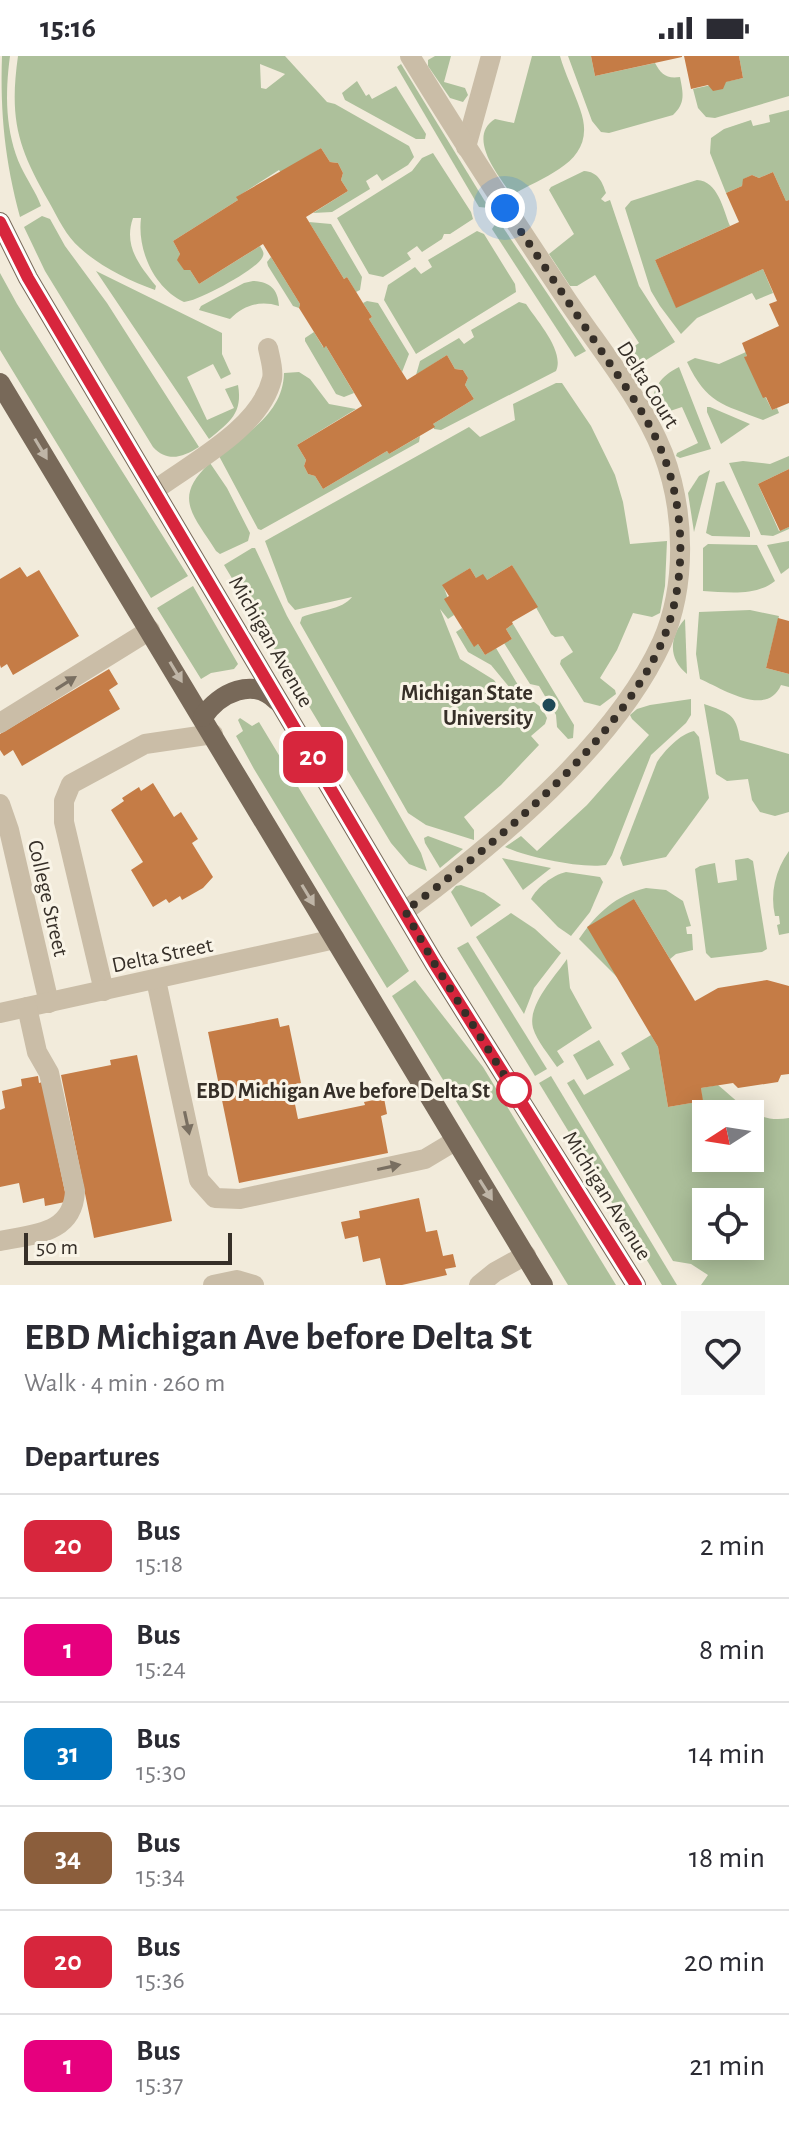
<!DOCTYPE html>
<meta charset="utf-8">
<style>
:root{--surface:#fff;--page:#f7f7f7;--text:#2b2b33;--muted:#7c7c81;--line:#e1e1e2}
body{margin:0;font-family:"Alegreya Sans",sans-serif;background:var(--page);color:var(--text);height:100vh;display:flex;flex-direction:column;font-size:30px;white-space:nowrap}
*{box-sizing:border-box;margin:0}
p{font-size:26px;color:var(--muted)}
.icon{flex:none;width:44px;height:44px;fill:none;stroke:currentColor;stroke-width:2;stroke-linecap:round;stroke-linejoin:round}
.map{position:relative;height:1229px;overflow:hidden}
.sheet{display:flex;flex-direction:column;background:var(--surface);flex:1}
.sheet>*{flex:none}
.badge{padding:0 16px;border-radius:12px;font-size:28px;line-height:52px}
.needle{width:52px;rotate:258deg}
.buttons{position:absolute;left:692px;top:1044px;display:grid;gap:16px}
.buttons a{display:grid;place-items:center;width:72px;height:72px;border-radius:0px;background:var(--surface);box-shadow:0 4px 20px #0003;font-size:40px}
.scale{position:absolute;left:24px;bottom:20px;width:208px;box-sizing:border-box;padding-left:8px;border:4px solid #362f28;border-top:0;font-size:22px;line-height:28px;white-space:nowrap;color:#362f28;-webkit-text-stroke:6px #f9f4e7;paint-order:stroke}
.you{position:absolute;width:40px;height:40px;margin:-20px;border:6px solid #fff;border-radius:50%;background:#1a73e8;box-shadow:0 0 0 12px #1a73e833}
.map>.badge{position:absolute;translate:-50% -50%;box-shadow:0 0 0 4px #fff}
h2{padding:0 24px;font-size:30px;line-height:72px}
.round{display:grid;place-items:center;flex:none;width:84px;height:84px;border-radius:0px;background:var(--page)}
.head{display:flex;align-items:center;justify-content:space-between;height:136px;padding:0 24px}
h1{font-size:38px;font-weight:600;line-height:60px}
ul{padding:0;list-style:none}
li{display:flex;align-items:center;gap:24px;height:104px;padding:0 24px;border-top:2px solid var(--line)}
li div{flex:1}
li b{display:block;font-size:30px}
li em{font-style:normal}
li .badge{min-width:88px;font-weight:700;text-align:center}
.status{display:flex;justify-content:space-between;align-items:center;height:56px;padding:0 40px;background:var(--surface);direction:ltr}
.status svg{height:22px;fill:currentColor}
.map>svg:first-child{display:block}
</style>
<div class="status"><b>15:16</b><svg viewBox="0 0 49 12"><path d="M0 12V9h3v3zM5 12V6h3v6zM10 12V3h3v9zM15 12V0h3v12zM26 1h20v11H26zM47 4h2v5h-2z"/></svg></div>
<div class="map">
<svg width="789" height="1229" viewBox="0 0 789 1229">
<rect width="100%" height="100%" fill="#f2ebdb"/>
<g fill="#adc09b" fill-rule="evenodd">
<path d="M2,0H10C5,37 5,76 21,111C27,124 36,136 41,150L20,161C5,105 0,58 2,0Z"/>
<path d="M18,0H285L327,46L335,48L409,90L414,101L408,109L382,125L377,118L366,125L370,133L332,156L313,157L348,135L341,124L343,117L338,107L330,106L321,92L281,117L279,114L237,141L238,144L173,185L180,198L178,204L190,214L199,228L260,190C263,195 265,197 262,202C256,214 197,246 184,246C154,232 137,194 141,162H133C123,190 140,210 156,230L155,234C130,225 99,210 80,192C66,180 58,162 49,146C18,92 9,64 18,0ZM260,8L285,18L284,19L266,33L261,32Z"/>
<polygon points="435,0 451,0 444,26 465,32 468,39 463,46 450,42 428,10 428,4"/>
<path d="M532,0H560C565,18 574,35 580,53C599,105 548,118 512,139C499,120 466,81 495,63L514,67Z"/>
<path d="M568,0H591L595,20L655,7C661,18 666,23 680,21C683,37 686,47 673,59L609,77L601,76L592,65Z"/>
<polygon points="739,0 789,0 789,40 715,62 706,61 698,52 693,33 743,22"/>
<polygon points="401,8 409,21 489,152 479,151 398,13 397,11"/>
<polygon points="357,25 366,40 369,38 372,43 396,30 426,78 425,83 416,83 345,44 342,37"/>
<polygon points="789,54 789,144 786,145 773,116 759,122 752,119 744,123 742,130 726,137 710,97 711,82 724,73 751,64 753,70 770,66 769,59"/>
<polygon points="433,97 471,156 473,163 450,178 444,178 442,183 422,196 417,190 407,197 411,203 383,221 369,218 337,162 412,115 422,102"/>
<path d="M584,115C598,116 602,125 606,137L601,143L605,146L610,144L639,230L675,286L635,311L626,296L639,287L595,219L577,230H570L549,198L574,178L549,134L551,131Z"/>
<path d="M697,124C718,125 723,153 730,170L655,204L676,251L763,213L773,237L756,244L752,237L697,262L681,278L660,250L651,235L625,152L631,145Z"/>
<path d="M42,160L50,163L65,190L107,247L199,391C182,402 167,406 153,391L45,215L24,171Z"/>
<polygon points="498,164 586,295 575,301 492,173"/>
<polygon points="309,166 331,168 362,221 360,234 356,236 347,221 344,223"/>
<polygon points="477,175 484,178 515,228 516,236 416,298 384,244 388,229 415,211 421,218 432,211 428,204"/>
<polygon points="271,201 300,248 299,252 293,250 268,210 267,206"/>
<path d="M96,215L222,277V298L231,318L221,323L213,308L187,321L207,364L234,352L225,333L238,329C243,357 230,366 209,383Z"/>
<polygon points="0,217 17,248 188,520 151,542 0,294"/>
<path d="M253,225C270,226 278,233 279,250C260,244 244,249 230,263L199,254L201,250L244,227Z"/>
<polygon points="367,245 378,247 409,298 402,316 369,263 372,261 363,247"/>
<path d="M519,246L526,248C537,265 565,295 556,315L441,374L434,373L433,368L474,343L465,329L468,322L463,314L455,313L447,299L416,319L420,305L459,282L464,288L474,281L471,274Z"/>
<polygon points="314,276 323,291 326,290 354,337 344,341 336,338 305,285 305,282"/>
<path d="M746,296L747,300L745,301L772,354L777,352L779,357L763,364C722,348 707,348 687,306L695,302L719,308Z"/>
<path d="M679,311L711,393L680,402L676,400L677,397L698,387L682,351L658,359L652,350C653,331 661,320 679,311Z"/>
<path d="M299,316L310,323L329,348L356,353L297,389L306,404L304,410L308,418L315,420L323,433L387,395L389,398L420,380L419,386L261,474L258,473L219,400C248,376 283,357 284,317Z"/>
<path d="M556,327H562L591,370L615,419L623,446L630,488L667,485L665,530L660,557L652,561L633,557L617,594L600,622L615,634L616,638L600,650L584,646L560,608L561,604L573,596L563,580L555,581L551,578L512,509L487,524L476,522L470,512L443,529L454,559L448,563L440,553L460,603L494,624L507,642L515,646H534L542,652L547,662L545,668L531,680L539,689L501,729L464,761L474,774V784L426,769L408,757L300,567L302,561C319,554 342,554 352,541L295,554L288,546L265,485L469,371L480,381L515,364L513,348Z"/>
<polygon points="707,351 710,351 750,368 721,388 707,356"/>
<polygon points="789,400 789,413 758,428 779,475 789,471 789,473 773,480 761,479 729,407 743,405 770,408"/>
<path d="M210,407L227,432L250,477L248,485L220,498L216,495C193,458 172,442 210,407Z"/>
<polygon points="710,414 694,476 688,437 699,420"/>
<polygon points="724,425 750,476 750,481 712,480 706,477 716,427"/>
<polygon points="789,485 789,512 781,518 767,489"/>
<path d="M708,488L757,489L775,525C755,541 726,536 703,535V492Z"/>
<polygon points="252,492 255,492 287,560 421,797 427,815 409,808 391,787 224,509"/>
<polygon points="193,530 238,608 234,613 211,617 201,623 157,552"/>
<path d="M750,554L779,560L766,612L789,618V631L781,629C767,662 723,633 700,623L696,598L699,556Z"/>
<path d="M685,563L687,618C668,603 669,580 685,563Z"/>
<polygon points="513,568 574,669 573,682 568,683 557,671 556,659 539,630 530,628 504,587 512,583 506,573"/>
<polygon points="462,572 474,590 478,588 485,599 496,592 521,634 510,632 491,609 468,596 456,576"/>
<path d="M691,643V659L686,667L651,699L612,799L606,809C582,813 526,801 505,791L521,780L537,795L587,749L649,679L632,663L630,659L637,653L650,649Z"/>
<path d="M704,648C729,657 736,657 740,684L789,698V756L775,760L760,756L752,744L748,723L727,725L716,718Z"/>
<polygon points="240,662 252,670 259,666 409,915 387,932 254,713 236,680 243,675 238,664"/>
<path d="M694,675L699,681L709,742L666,801L623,810L620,802L657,706C665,694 680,678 694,675Z"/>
<polygon points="428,780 463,793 440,812 425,787 424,782"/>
<path d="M789,795V877L779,879L777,869L780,868L779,860H775C770,837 775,815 789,795Z"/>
<polygon points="502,802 551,812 523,834"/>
<polygon points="748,802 753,805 767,893 762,896 711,902 706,897 695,813 700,810 715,807 718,827 737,824 735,804"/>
<path d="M566,816L600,821L603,826L590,856L571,880L558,871L531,843C537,831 553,819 566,816Z"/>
<polygon points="461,829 484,837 501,849 471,871 451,836 456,830"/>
<path d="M646,832L666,834L683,845L691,870L686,871L687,878H692L693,894L676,898L670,903L634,843L617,921L579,883C596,858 616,839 646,832Z"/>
<polygon points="511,857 535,873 561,897 534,932 524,958 476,881"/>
<polygon points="468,886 547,1013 535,1020 457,892"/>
<path d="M567,903L570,932L592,972L557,995L564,1006L557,1011C549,999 537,985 533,972C527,949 555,921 567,903Z"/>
<polygon points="415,924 483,1011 616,1229 568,1229 392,940"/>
<path d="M651,979L658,991L668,1051L702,1045L701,1032L718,1029C741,1048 757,1068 789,1062V1229H701L708,1219L691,1208L673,1205L567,1027L574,1023L584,1039L630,1013L621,997ZM706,1058H750V1102H706ZM706,1146H750V1190H706Z"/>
<polygon points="599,984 614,1009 587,1024 573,999"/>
<polygon points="551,1020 677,1229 662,1229 539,1027"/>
</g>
<g fill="#c57c46">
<polygon points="591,0 682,0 682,1 595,20"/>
<polygon points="684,0 739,0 743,22 726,26 723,33 713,35 708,29 691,33"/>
<polygon points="321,92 330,106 338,107 343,117 341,124 348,135 306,161 344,223 347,221 363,247 372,261 369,263 407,324 447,299 455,313 463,314 468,322 465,329 474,343 433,368 435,371 389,398 387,395 323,433 315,420 308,418 304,410 306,404 297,389 362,350 326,290 324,292 299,252 300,248 263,188 199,228 190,214 184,214 177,204 180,198 173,185 238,144 236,141"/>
<polygon points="773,116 786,145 789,144 789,347 772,354 766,341 763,342 744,301 747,300 742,287 779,270 769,248 777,245 763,213 676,252 655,204 739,166 726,137 742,130 743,123 752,119 759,122"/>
<polygon points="789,413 789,471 780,475 758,428"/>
<polygon points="512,509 538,551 512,566 513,568 506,573 512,583 485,599 478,588 474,591 444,543 449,540 442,529 470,512 476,522 483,518 487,524"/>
<polygon points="20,511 27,521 39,514 79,580 13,619 7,608 1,612 0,609 0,523"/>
<polygon points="778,562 789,565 789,618 766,612"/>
<polygon points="109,613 118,628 109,634 120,653 22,710 13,694 4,700 0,694 0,678"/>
<polygon points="153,727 174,761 181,756 198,783 192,787 213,821 203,832 182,844 180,840 169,847 166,843 153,851 131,814 143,806 111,754 124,745 122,742 139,731 141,735"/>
<polygon points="634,843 695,945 718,932 767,924 789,930 789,1018 781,1019 778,1026 738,1032 733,1027 701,1032 703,1045 668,1051 658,991 587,871"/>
<polygon points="278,962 280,971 289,969 301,1027 291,1029 298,1063 365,1049 364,1046 384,1042 387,1058 381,1060 388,1097 239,1127 208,976"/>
<polygon points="137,999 172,1165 94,1182 61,1019 111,1009 110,1004"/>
<polygon points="38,1020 39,1027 42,1026 65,1136 65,1146 45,1150 44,1142 23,1147 19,1127 0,1131 0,1054 5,1052 2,1035 22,1030 21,1023"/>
<polygon points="419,1142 426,1176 437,1174 443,1200 453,1198 456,1211 445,1213 447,1219 402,1229 386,1229 380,1202 363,1206 358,1180 345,1183 341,1166 360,1162 359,1155"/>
</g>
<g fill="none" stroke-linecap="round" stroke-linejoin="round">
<g stroke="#cabda7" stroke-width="20">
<polyline points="466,91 491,0"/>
<path d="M155,434C193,406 260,372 272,323C274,314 270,302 268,292"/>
<polyline points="0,667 150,574"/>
<polyline points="0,748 9,774 49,947"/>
<path d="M405,855C495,788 615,689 662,586C687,529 685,455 663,397C641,342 600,293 567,244C513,163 460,82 410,0"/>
<polyline points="156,924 199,1124 215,1142 240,1143 425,1103 455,1085"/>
<polyline points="104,935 64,766 64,745 71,728 145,688 213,678"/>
<polyline points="0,957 335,883"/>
<path d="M0,1185C34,1178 73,1178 75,1135L49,1017L37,996L27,951"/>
<polyline points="213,1229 237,1224 254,1229"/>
<polyline points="479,1229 495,1216 526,1199"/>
</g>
<g stroke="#786959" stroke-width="20">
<polyline points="0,166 28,222 434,907 636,1229"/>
<polyline points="0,327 543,1229"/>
<path d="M203,661C219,637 254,620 277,645"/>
</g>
</g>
<defs><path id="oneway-solid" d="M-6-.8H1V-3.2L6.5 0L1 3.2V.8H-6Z" transform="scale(2)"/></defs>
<g fill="#bfb5a7">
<use href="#oneway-solid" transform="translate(41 393) rotate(59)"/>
<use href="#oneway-solid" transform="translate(176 616) rotate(59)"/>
<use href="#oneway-solid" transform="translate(308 839) rotate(59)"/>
<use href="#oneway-solid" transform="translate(486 1134) rotate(58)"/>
</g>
<g fill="#796f61">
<use href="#oneway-solid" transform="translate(66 627) rotate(-32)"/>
<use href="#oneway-solid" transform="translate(187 1067) rotate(78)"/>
<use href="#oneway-solid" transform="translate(389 1111) rotate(-12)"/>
</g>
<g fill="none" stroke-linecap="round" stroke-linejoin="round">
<g stroke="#fff" stroke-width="18">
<polyline id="line" points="0,166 28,222 434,907 636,1229"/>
</g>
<use href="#line" stroke="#d7263d" stroke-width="12"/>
<path stroke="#362f28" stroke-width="8" stroke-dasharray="0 14.4" d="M505,152C537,199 568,246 600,293C622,326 647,359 662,396C686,454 687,528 662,586C618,686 493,790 405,855L434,907L518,1041L514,1034"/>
</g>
<circle fill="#1e4957" stroke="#f9f4e7" stroke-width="3" cx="549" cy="649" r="8"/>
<circle fill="#fff" stroke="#d7263d" stroke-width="4" cx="514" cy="1034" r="16"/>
<g text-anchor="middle" stroke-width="6" stroke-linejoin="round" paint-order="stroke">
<g font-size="22" fill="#362f28" stroke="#f9f4e7">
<text transform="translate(649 328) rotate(58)" y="8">Delta Court</text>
<text transform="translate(272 585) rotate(60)" y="8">Michigan Avenue</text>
<text transform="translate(49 842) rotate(77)" y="8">College Street</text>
<text transform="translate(162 898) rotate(-12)" y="8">Delta Street</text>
<text transform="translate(608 1139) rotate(58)" y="8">Michigan Avenue</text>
</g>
<g font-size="22" font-weight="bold" fill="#362f28" stroke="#f9f4e7" text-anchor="end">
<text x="533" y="644">Michigan State<tspan x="533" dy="25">University</tspan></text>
</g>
<g font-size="22" font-weight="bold" fill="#362f28" stroke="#f9f4e7" text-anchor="end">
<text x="490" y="1042">EBD Michigan Ave before Delta St</text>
</g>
</g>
</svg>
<div class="buttons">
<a><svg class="needle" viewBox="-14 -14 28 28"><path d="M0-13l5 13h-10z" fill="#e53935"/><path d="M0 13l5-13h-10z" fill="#7c7c81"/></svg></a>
<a><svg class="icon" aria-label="locate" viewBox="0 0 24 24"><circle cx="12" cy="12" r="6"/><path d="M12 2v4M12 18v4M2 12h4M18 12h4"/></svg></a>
</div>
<div class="scale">50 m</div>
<div class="you" style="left:505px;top:152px"></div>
<b class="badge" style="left:313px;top:701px;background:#d7263d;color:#fff">20</b>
</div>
<section class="sheet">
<div class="head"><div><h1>EBD Michigan Ave before Delta St</h1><p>Walk · 4 min · 260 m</p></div><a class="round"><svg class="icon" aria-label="heart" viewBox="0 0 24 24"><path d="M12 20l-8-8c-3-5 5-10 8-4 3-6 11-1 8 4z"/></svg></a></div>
<h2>Departures</h2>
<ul>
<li><span class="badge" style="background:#d7263d;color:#fff">20</span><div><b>Bus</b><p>15:18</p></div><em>2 min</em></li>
<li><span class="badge" style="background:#e6007e;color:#fff">1</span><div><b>Bus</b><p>15:24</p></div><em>8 min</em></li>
<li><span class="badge" style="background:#0072bc;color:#fff">31</span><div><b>Bus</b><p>15:30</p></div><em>14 min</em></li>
<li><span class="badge" style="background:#8b5e3c;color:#fff">34</span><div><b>Bus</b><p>15:34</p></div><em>18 min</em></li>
<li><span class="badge" style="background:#d7263d;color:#fff">20</span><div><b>Bus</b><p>15:36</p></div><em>20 min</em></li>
<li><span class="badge" style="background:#e6007e;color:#fff">1</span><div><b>Bus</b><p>15:37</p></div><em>21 min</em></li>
</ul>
</section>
